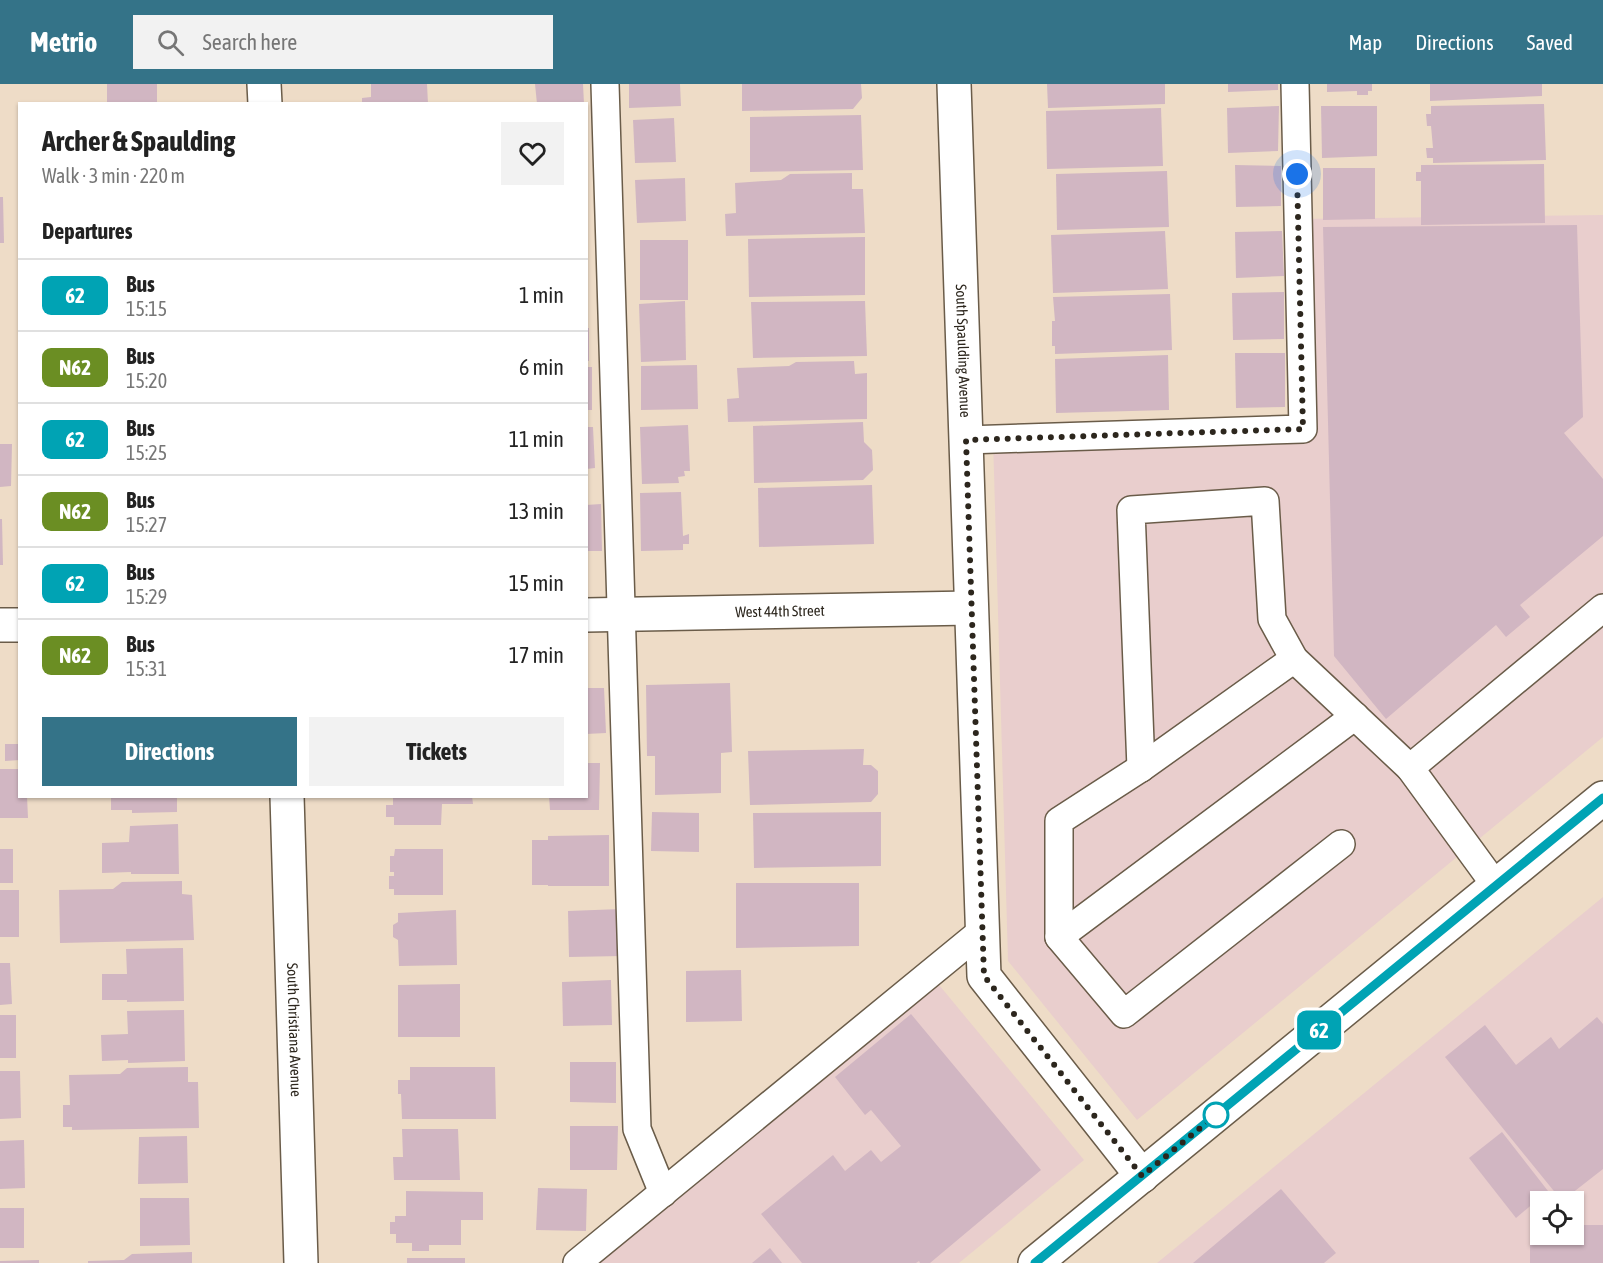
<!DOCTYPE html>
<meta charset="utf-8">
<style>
:root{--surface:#fff;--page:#f2f2f2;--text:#222;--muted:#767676;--line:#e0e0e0;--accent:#347388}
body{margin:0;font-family:"Asap Condensed",sans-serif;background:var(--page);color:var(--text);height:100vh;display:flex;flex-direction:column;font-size:22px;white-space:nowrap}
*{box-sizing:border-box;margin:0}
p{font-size:20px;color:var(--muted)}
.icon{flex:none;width:33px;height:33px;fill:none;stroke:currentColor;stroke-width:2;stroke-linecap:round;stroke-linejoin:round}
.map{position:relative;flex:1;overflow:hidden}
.sheet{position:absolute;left:18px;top:18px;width:570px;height:696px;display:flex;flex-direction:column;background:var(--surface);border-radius:0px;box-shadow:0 2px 4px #0004}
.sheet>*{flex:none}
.badge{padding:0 12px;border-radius:9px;font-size:21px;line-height:39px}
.buttons{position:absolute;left:1530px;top:1107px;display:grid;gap:12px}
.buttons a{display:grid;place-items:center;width:54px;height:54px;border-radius:0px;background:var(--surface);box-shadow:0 2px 4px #0004;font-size:30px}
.you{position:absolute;width:30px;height:30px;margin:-15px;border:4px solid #fff;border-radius:50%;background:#1a73e8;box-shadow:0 0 0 9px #1a73e833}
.map>.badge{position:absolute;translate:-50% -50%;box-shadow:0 0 0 3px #fff}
h2{padding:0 24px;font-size:22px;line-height:54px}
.round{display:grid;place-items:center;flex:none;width:63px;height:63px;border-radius:0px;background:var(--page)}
.head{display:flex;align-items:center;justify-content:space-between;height:102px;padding:0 24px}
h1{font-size:28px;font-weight:700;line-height:45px}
.cta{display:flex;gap:12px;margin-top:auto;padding:12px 24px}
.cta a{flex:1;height:69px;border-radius:0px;background:var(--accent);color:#fff;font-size:24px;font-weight:700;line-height:69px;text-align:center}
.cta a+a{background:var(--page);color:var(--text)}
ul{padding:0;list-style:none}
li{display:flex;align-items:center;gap:18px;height:72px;padding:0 24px;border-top:2px solid var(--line)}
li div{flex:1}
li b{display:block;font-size:22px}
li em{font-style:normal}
li .badge{min-width:66px;font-weight:700;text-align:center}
header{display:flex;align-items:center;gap:36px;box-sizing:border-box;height:84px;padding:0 30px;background:var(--accent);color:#fff}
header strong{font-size:28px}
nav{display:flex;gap:33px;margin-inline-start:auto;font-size:21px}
.search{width:420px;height:54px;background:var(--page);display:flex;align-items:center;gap:15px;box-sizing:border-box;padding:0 21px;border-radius:0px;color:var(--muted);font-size:22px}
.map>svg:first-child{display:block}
</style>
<header>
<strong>Metrio</strong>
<div class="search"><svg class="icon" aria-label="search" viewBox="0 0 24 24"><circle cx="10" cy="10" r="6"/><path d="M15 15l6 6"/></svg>Search here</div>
<nav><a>Map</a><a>Directions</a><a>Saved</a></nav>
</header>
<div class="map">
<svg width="1603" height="1179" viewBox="0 0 1603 1179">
<rect width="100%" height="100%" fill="#eedcc7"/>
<g fill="#e9cecd" fill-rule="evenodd">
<polygon points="1603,131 1603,653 1137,1036 1008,877 993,354 1303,345 1298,135"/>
<path d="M1603,813V1179H1157ZM1540,1118H1574V1150H1540Z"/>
<polygon points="930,890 1084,1076 959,1179 589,1179"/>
</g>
<g fill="#d1b6c2">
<rect x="107" y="0" width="50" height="20"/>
<polygon points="371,0 427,0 428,20 362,20 362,14 371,13"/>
<polygon points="535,0 583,0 584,20 537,20"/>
<polygon points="629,0 680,0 681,22 629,24"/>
<polygon points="742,0 861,0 862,14 853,25 742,27"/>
<polygon points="1047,0 1165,0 1165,20 1048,24"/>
<polygon points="1228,0 1278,0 1278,6 1228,8"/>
<polygon points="1327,0 1372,0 1372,7 1368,7 1368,11 1357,11 1357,7 1327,8"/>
<polygon points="1430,0 1542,0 1542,12 1430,17"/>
<polygon points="1544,20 1546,76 1433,79 1433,74 1427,74 1426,64 1433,64 1431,42 1427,42 1426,30 1431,30 1431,22"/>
<polygon points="1279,22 1278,67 1228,69 1227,24"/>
<polygon points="1321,22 1377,22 1377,72 1322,74"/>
<polygon points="1161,24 1163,82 1047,85 1046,27"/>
<polygon points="861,31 863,86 750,88 750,33"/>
<polygon points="674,34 676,78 635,79 633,36"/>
<polygon points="1544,80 1545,139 1421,141 1421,97 1416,97 1416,88 1421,88 1421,81"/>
<polygon points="1235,81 1281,82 1281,122 1236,123"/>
<polygon points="1323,84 1375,84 1375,135 1323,136"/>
<polygon points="1167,87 1169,143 1057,146 1056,90"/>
<polygon points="852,89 852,105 863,105 865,149 726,152 725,130 736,129 735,99 781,96 790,90"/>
<polygon points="685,94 686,137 637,139 635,96"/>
<polygon points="0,113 3,113 4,159 0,159"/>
<polygon points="1577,141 1583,333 1564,349 1603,395 1603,452 1520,521 1530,533 1506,553 1496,541 1386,635 1334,572 1323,143"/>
<polygon points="1165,147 1168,205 1053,209 1051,151"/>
<polygon points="1282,147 1284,192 1236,194 1235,148"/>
<polygon points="865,153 865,211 749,213 748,155"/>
<rect x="640" y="156" width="48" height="60"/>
<polygon points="1284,208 1284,255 1233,256 1232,209"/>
<polygon points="1170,210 1172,266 1055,270 1055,262 1052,262 1052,237 1055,237 1053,213"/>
<polygon points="685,217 686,276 641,278 639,220"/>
<polygon points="865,217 867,272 753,274 751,218"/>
<rect x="586" y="244" width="3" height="33"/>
<polygon points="1235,269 1285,269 1285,323 1236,324"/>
<polygon points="1168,271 1169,326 1056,329 1055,275"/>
<polygon points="854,277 855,290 867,289 867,335 728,338 727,315 739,314 737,284 789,282 796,278"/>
<polygon points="697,281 698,325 641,326 641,282"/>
<rect x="586" y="283" width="6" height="43"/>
<polygon points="863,338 864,358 872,366 873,386 863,396 754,399 753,342"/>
<polygon points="688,341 690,387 684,387 685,392 678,393 679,399 642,400 640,343"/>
<polygon points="586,343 593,343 595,384 586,385"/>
<polygon points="0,360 12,360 11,402 0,403"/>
<polygon points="872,401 874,460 759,463 758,404"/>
<polygon points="681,408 683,452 689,450 689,460 683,460 683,466 641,467 640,409"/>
<polygon points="601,420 602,467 586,467 586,421"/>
<polygon points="0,435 2,435 3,481 0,481"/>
<polygon points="730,599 732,668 721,669 721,709 655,711 655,672 647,672 646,601"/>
<polygon points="586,604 604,604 606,649 586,650"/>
<polygon points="5,660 20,660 20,676 5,677"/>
<polygon points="864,665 863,681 871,681 878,687 878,710 871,718 750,721 748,667"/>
<polygon points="586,679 600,679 599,726 550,726 549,712 586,712"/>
<polygon points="0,685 20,685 20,712 27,712 28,734 0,734"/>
<polygon points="111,712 177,712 177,728 132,729 132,726 111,726"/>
<polygon points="393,712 472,712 473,720 442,720 441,741 394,741 394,733 386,733 386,721 393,721"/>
<polygon points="652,728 699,729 699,768 651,767"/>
<polygon points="881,728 881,782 754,784 753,729"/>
<polygon points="178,740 179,790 131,790 131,788 102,789 102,759 129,758 130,742"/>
<polygon points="609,751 609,802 548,802 548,801 532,801 532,756 548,756 548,752"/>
<rect x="0" y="765" width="13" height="34"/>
<polygon points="395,765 443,765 443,811 394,811 394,805 389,805 389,792 394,792 394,788 390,788 390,772 394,772"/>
<polygon points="182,797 182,810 192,811 194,856 60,859 59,806 113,805 122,798"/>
<polygon points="736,799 859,799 859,862 736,864"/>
<rect x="0" y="806" width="19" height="47"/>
<polygon points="621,825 622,872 569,873 568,827"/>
<polygon points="456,826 457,881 399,882 398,856 393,853 393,841 398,838 398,829"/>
<polygon points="183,864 184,917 127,918 127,916 102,916 102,890 127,890 126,865"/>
<polygon points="0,879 10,879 12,920 0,921"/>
<polygon points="741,886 742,937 686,938 686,887"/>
<polygon points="611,896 612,941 563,942 562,898"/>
<polygon points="460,900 460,953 398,953 398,901"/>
<polygon points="184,926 185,977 128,979 128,976 102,977 101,951 128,950 127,927"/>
<polygon points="911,930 1041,1086 930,1179 920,1179 919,1177 916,1179 802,1179 761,1130 833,1071 845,1087 871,1066 881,1078 901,1062 871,1026 865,1031 835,993"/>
<rect x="0" y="931" width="16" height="43"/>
<polygon points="1597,933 1603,940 1603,1085 1562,1117 1445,973 1485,941 1516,981 1551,953 1559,965"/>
<polygon points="570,978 616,978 616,1019 570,1018"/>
<polygon points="188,983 188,998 198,998 199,1044 72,1046 72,1043 63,1043 63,1021 70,1021 69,991 120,990 127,984"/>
<polygon points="410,983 495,983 496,1035 402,1035 401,1010 398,1010 398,996 410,996"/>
<polygon points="0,987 20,987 21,1034 0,1035"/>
<polygon points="570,1042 618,1042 617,1086 570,1086"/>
<polygon points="402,1045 458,1045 460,1096 394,1096 393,1073 403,1073"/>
<polygon points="1502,1048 1548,1107 1516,1134 1469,1074"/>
<polygon points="187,1052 188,1099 138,1100 139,1053"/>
<polygon points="24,1056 25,1104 0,1105 0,1057"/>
<polygon points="538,1104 587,1105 586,1147 536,1146"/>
<polygon points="1281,1105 1336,1169 1324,1179 1193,1179"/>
<polygon points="406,1107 483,1108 483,1136 461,1136 461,1161 429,1161 429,1167 412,1167 412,1159 396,1159 396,1150 390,1150 390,1138 395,1138 395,1132 406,1132"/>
<polygon points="140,1114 189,1114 190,1161 140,1162"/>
<rect x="0" y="1124" width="24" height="40"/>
<polygon points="1540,1131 1540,1150 1574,1150 1574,1136 1578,1141 1603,1141 1603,1179 1530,1179 1530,1132"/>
<polygon points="770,1164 782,1179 752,1179"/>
<polygon points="192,1168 192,1179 88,1179 88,1177 124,1176 132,1170"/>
<rect x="407" y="1174" width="58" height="5"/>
<polygon points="39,1176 39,1179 0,1179 0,1177"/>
</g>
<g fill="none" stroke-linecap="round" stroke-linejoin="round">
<g stroke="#6a5c49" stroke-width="30">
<g id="service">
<polyline points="605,0 637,1045 663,1109"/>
<polyline points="966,356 1303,345 1295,0"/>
<polyline points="1294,575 1141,684 1059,737 1059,853 1124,930 1341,760"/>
<polyline points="1141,684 1131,426 1265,417 1272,535 1294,575 1410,684"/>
<polyline points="1496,802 1410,684 1603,524"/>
<polyline points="1059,853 1355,632"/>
<polyline points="577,1179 982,847"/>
</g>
</g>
<g stroke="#6a5c49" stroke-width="36">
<g id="minor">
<polyline points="264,0 265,20"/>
<path id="s1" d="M954,0L984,892L1142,1092"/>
<path id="s2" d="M586,531L971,524"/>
<polyline points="0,541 20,541"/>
<path id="s3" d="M287,712L301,1179"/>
</g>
</g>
<g stroke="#6a5c49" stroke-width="36">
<polyline id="secondary" points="1035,1179 1603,714"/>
</g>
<use href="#service" stroke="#fff" stroke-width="27"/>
<use href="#minor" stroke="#fff" stroke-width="33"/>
<use href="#secondary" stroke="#fff" stroke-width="33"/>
</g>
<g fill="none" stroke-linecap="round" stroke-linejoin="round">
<g stroke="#fff" stroke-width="14">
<polyline id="line" points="1035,1179 1603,714"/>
</g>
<use href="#line" stroke="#00a3b4" stroke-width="9"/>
<polyline stroke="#2c261d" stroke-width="6" stroke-dasharray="0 10.8" points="1216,1031 1142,1092 984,892 966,356 1303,345 1297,90"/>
</g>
<circle fill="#fff" stroke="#00a3b4" stroke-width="3" cx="1216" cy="1031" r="12"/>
<g text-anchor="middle" stroke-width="6" stroke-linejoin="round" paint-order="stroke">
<g font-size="15" fill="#2c261d" stroke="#fbead4">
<text dy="5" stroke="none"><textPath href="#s1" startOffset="267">South Spaulding Avenue</textPath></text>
<text dy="5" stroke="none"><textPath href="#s2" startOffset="194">West 44th Street</textPath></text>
<text dy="5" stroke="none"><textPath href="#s3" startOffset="234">South Christiana Avenue</textPath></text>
</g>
</g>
</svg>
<div class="buttons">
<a><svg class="icon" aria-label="locate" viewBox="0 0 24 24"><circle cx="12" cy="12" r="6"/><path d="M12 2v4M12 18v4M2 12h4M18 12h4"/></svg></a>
</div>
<div class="you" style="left:1297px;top:90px"></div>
<b class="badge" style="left:1319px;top:946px;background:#00a3b4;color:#fff">62</b>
<section class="sheet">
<div class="head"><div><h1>Archer &amp; Spaulding</h1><p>Walk · 3 min · 220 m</p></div><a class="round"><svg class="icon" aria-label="heart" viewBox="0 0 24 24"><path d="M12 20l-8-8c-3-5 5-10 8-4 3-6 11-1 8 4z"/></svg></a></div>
<h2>Departures</h2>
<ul>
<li><span class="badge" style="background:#00a3b4;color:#fff">62</span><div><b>Bus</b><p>15:15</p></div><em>1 min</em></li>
<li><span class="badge" style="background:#6b8e23;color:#fff">N62</span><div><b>Bus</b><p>15:20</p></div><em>6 min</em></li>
<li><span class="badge" style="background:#00a3b4;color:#fff">62</span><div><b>Bus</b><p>15:25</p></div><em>11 min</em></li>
<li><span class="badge" style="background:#6b8e23;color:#fff">N62</span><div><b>Bus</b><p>15:27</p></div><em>13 min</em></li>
<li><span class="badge" style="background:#00a3b4;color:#fff">62</span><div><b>Bus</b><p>15:29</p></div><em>15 min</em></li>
<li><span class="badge" style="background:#6b8e23;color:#fff">N62</span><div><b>Bus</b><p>15:31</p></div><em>17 min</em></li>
</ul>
<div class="cta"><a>Directions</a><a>Tickets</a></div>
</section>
</div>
